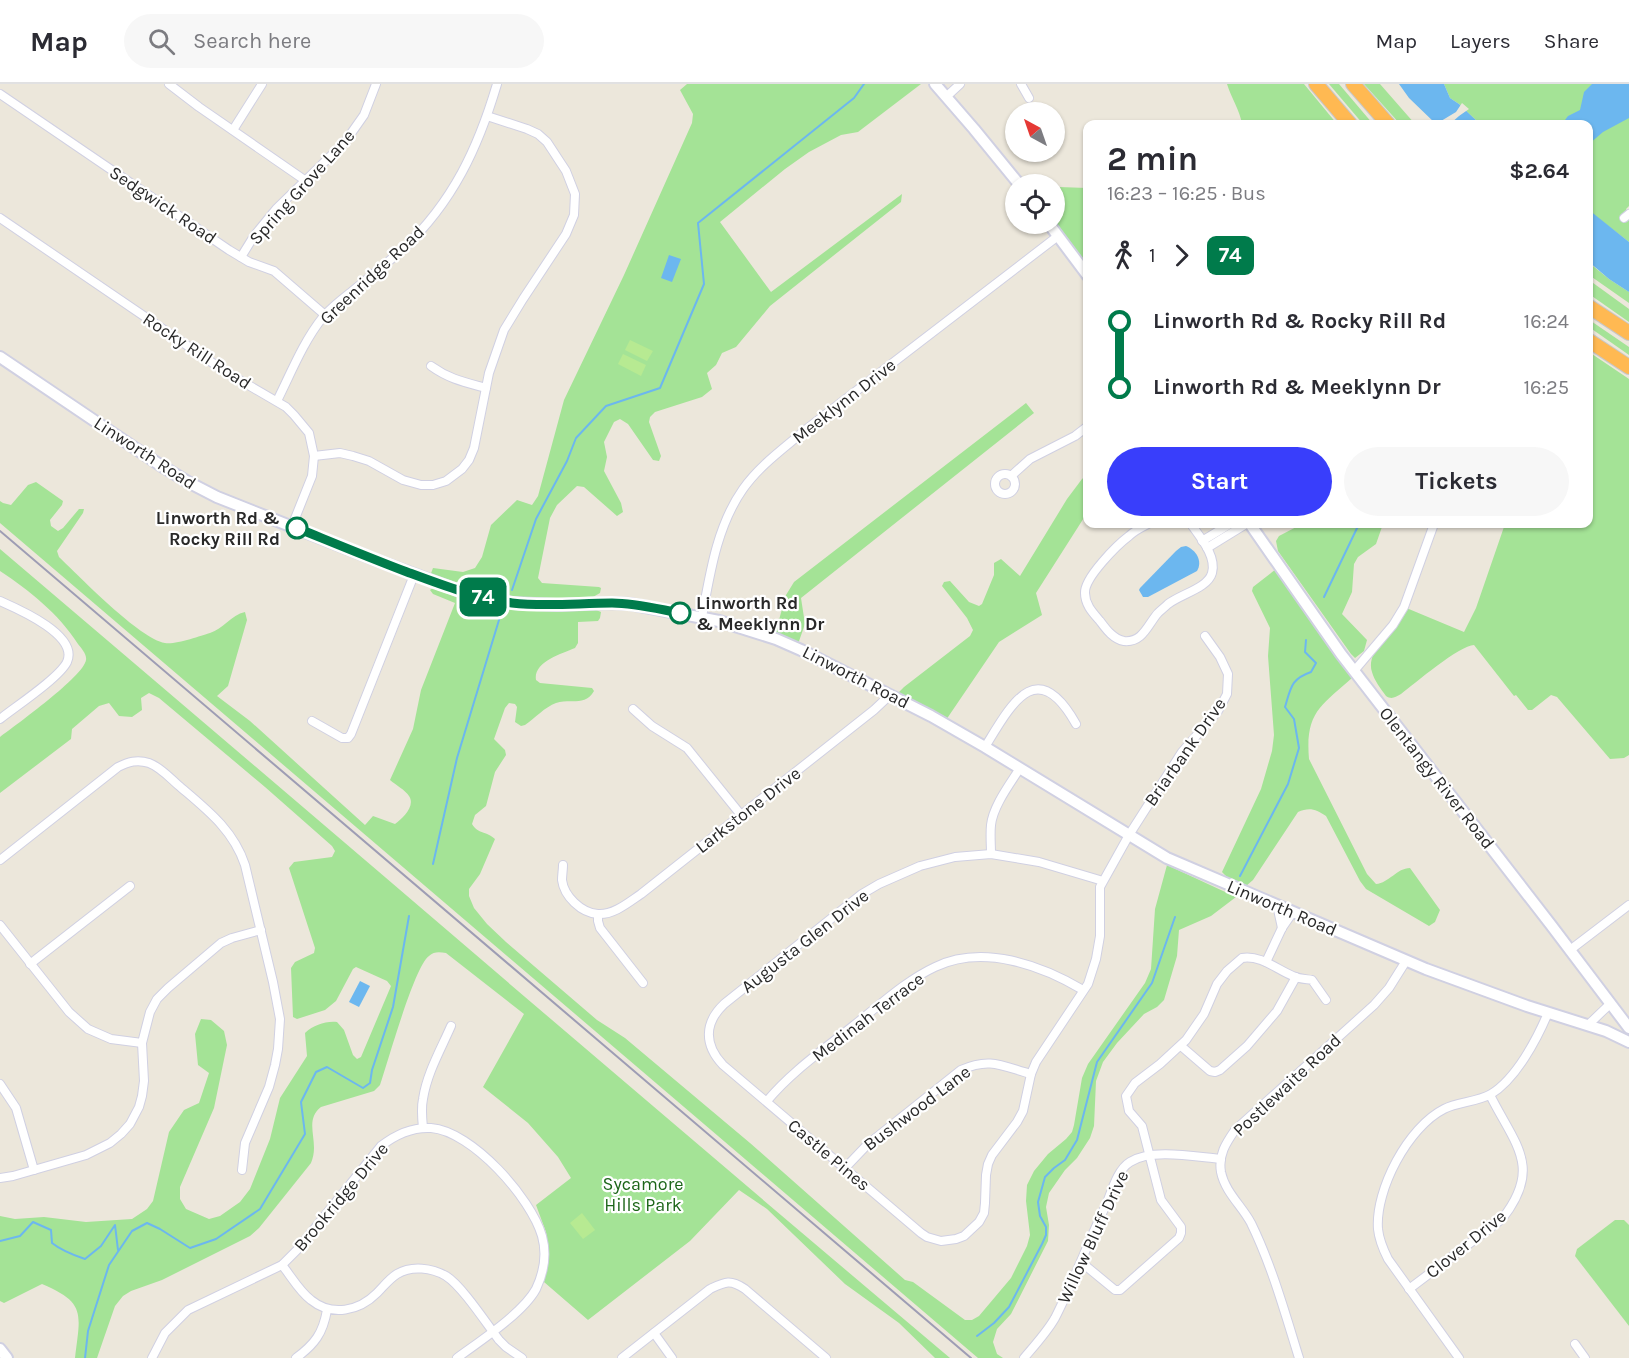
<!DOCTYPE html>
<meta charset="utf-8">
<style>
:root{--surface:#fff;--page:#f7f7f7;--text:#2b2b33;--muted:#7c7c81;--line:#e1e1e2;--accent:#393efb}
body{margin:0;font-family:Karla,sans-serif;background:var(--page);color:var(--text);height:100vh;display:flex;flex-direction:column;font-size:22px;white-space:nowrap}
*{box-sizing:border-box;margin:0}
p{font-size:20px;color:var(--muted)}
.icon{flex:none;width:33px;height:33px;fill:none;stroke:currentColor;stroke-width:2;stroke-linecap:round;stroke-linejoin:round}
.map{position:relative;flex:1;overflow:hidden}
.drawer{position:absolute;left:1083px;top:36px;width:510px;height:408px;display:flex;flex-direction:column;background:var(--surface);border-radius:12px;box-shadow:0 2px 4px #0004}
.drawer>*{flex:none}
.badge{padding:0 12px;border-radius:9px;font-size:21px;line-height:39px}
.needle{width:39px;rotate:320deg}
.controls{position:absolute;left:1005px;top:18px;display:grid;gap:12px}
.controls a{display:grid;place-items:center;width:60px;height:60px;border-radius:50%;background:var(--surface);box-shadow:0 2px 4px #0004;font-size:30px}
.map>.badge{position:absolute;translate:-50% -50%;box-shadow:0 0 0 3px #fff}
.legs{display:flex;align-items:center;gap:9px;height:66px;padding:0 24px;font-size:20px}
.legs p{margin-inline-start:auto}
.summary{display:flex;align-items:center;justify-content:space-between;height:102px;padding:0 24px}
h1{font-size:33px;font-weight:700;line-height:45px}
.button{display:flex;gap:12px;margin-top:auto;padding:12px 24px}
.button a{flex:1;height:69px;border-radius:36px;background:var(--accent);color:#fff;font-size:24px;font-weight:700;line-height:69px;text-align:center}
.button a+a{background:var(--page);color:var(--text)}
ul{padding:0 24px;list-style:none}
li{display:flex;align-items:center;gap:21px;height:66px;font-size:22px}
li i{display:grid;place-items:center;width:9px;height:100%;margin:0 8px;background:currentColor}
li i::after{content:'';width:15px;height:15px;margin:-8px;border:4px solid;border-radius:50%;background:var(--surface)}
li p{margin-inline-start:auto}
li:first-child i{background:linear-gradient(#0000 50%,currentColor 0)}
li:last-child i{background:linear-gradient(currentColor 50%,#0000 0)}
header{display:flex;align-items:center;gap:36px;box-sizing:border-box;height:84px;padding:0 30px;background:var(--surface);border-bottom:2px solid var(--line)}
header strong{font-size:28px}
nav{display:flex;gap:33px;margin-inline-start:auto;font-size:21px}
.search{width:420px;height:54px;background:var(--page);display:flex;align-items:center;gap:15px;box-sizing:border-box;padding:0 21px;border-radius:33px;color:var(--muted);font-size:22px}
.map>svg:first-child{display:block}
</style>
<header>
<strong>Map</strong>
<div class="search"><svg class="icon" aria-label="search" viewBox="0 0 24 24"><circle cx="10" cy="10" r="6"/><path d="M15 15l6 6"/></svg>Search here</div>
<nav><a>Map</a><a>Layers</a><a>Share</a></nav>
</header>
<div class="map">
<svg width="1629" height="1274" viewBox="0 0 1629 1274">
<rect width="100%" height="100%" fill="#ece7db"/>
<g fill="#a4e396">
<path d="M687,0H921L858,48L841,51L809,68L785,85L720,138L771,208L902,110L901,118L770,222L736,263L722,269L716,281L707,289L712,305L702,313L655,328L650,333L649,338L661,372L659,377L653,376L628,340L620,335L614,338L604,358L607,373L604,387L621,419L623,428L617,432L584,403L577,402L557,421L550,434L538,494L542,499L599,503L601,504L600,509L593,513C572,514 549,517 527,515C493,513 462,503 430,492L433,484L463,488L475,484L482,473L491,441L517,416L532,421L538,412L564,316L624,191L692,39L693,30L680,6Z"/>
<path d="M1227,0H1304L1337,40H1242C1240,27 1231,13 1227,0Z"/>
<polygon points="1329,0 1339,0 1373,40 1363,40"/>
<polygon points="1364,0 1380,0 1415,40 1400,40"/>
<polygon points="1444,0 1629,0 1629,122 1626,125 1629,132 1629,158 1589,127 1588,40 1480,40 1459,20 1450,14"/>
<polygon points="1059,103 1087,104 1087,184 1055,139 1054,105"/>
<polygon points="1588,178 1609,195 1629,208 1629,219 1589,191"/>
<polygon points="1589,196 1629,225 1629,238 1589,210"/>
<polygon points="1588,235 1629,263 1629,271 1589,243"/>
<path d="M1589,268L1629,295V671L1624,674L1610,675L1557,613L1551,611L1532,626H1528L1516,611L1514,612L1474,561C1460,561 1414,600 1401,610C1395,613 1392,616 1386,612C1381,605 1374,596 1372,588C1365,570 1394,538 1404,523L1464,548L1476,524L1505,440H1588Z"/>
<polygon points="1026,319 1034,329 801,514 805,540 798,560 775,550 786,511 794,498"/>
<polygon points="1087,391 1087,429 1036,509 1042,531 999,558 946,636 898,609 904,603 970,552 973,546 967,534 942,502 944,498 950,497 969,518 979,522 982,520 994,491 994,479 1001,475 1020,492 1067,415 1082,395"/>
<path d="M36,398L63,417L62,421L50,436L51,442L58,447L63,444L79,425H84L83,429L57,467L59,473C80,493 140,555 165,559C175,561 200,552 210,549C223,545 231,531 245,528L247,536L228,602L217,612L250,637L365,741L373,732L395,740C402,735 416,722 409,712C405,706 396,701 390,696L413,645L421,606L455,519L433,510L430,506L434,503C473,515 513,527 554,526C569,526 588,521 601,528L600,534L598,537L578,538V559L575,564C561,570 533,578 536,596L540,599L592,604L594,607C585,623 571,614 556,619C545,623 535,634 525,641L521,642L515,638L517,623L515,620L509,619L505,624L494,655L505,666L506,671L495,688L486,722L475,731L472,740C479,751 485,746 495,755L480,790L469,805V812L474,824L487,840L506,858L597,936L625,954L750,1059L905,1196L913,1198L965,1236H972L979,1232L1011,1194L1027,1162L1030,1151L1026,1117L1027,1101L1034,1087L1048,1070L1066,1055L1072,1048L1074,1041L1082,994L1088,980L1145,899L1151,885L1155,825L1167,781L1236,813L1211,832L1179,846L1177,872L1164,916L1157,923L1144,930L1117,959L1103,978L1096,997L1094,1042L1090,1054L1077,1074L1065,1086L1049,1109L1046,1123L1049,1141L1048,1157L1011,1230L997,1245L993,1258L997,1270L1003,1274H978L0,439V417L3,419L11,421L28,401Z"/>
<polygon points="1302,440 1383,440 1376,460 1358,473 1354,480 1352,508 1342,530 1367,556 1364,567 1355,574 1351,570 1278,467 1276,457 1279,452"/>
<path d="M0,465C317,734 632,1006 950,1274H935L899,1239L845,1200L767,1125L739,1106L690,1157L588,1236L544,1198L549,1174L546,1148L536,1121L571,1094L558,1073L528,1039L483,1003L524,930L446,869C440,868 434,867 429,872C414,883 388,978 380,1001L374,1007L321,1023C307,1034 314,1048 314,1064C314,1069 313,1074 311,1079L259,1144L250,1152L162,1196L131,1207L123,1212L115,1222L97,1274H75C80,1230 87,1219 42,1200L4,1219L0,1217V1132L15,1135L44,1133L86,1138L132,1135L147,1125L153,1117L169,1048L184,1026L199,1019L209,989L198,981L195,950L201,935L211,936L224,947L227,961L214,1024L180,1103V1115L186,1125L209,1135L220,1132L240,1118L250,1105L270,1055L280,1014L307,972L305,949C314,941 325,937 337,938L344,946L353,971L357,975L361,973L391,902L387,897L356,883L353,885L336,917L325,926L297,935L293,933L291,884L295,878L314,869L315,864L289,784L294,778L332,773L335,767L332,762L265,703L159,614L149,609L141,614L142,626L132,633L119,632L109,619L99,622L72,645L71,655L0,709V653C16,641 84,592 86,576C87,570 81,564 78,560C58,529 30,507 0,487Z"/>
<path d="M1276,485L1353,593C1321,622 1305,628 1309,675L1367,790L1376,800C1389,799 1397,784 1410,784L1440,826L1435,838L1429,842L1366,805L1360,797L1326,732C1316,725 1309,723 1298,728L1253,796L1246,802L1227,793L1222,788L1261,705L1272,667L1274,651L1268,572L1270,544L1252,507L1253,503Z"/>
<polygon points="1615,1136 1624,1136 1629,1141 1629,1242 1575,1172 1577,1165"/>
</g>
<g fill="#b7ea92">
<polygon points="630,256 653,267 647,277 625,266"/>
<polygon points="623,270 646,281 641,292 618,280"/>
<polygon points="582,1129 595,1146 583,1155 570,1139"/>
</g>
<g fill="#6cb7ef">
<polygon points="1399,0 1444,0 1450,14 1459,20 1480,40 1436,40 1409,14"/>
<polygon points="1592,0 1629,0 1629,34 1603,48 1589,60 1588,40 1562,40 1568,32 1580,26 1584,8"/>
<polygon points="1589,126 1629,158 1629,208 1609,195 1589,178"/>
<polygon points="669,171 681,175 672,198 661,194"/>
<path d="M1186,462C1196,466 1203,477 1197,487L1148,513H1143L1139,506L1140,504L1176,467L1181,463Z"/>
<polygon points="360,897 370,902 359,923 349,918"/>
</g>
<polygon fill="#ece7db" points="1462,19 1469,25 1459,32 1450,40 1436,40 1456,28"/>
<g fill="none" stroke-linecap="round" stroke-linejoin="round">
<g stroke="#6cb7ef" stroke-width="2">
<polyline points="512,506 536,435 567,377 576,354 606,322 660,304 704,200 698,139 854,14 864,0"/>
<polyline points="1324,513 1359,440"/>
<polyline points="433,780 457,674 499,536"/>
<path d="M1240,792L1288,700L1299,664L1294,635L1285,623C1291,603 1291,595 1311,588L1316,579L1305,568L1306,556"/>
<path d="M0,1157L20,1152L33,1138L51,1146L52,1159C62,1167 73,1171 85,1175L101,1162L115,1141L118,1166"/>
<polyline points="977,1252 994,1239 1009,1223 1042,1160 1046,1151 1046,1143 1040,1132 1038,1118 1045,1093 1054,1084 1065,1076 1077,1056 1097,978 1152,899 1175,833"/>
<polyline points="85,1274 88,1247 109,1181 132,1147 147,1139 160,1145 190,1164 216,1155 260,1125 305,1050 301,1018 316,988 327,983 363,1004 370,999 372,986 393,923 409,832"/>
</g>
<g stroke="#d0d0e2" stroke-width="10">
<g id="street">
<polyline points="169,0 199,23 306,97"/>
<polyline points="1021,0 1029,14"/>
<polyline points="0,10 229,166 249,178 274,187 325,231"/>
<polyline points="946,13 960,0"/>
<polyline points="233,46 262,0"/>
<polyline points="0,134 226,288 286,323 294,331 309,349 314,372 312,392 292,442"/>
<polyline points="1624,134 1629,130"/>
<polyline points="241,173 254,152 277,124 345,58 364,31 376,0"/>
<path d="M431,282C449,295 464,298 486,304"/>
<path d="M277,317C291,289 303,258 323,233C331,224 341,216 350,209C368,194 386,180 403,165C453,118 478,64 497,0"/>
<polyline points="314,372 340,369 353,372 369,377 403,396 421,401 433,401 446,397 462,385 469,376 474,364 489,289 504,246 523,215 566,150 574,131 575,110 566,87 547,58 538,50 527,45 487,32"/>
<circle cx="1005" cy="400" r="10"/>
<polyline points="1011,392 1030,375 1075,352 1088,342"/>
<path d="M1148,440C1142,443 1134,447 1129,452C1117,461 1084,494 1085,509C1085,521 1093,529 1100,537C1106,545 1113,555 1124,557C1143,559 1148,540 1158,529C1161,526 1165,523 1168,520C1181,510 1208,504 1212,489C1217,472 1199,452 1191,440"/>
<polyline points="1202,457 1230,440"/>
<polyline points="1207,464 1246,440"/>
<path d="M0,517C18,525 79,551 67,578C59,594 15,623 0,635"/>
<path d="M702,533C710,489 717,442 743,405C759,382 783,365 804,347L1058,152"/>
<polyline points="1354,587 1393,541 1404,523 1434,440"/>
<polyline points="633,625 652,642 687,664 741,731"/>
<polyline points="312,637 342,654 348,654 351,650 414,491"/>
<path d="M985,663C1012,619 1037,571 1076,640"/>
<path d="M991,770C991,761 990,750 991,741C993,722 1010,700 1020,684"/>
<path d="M0,776L118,683C128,678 137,675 149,679C160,683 169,693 178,701C206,725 233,745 245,781L273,898L280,935L278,965L275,981L269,1003L245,1059L242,1086"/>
<path d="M563,781C563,786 562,791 562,796C564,812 581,829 598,830C614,831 629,818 641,810L874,626L891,610"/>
<path d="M1103,797L1039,778L991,770L955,773L920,782L879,800L862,810L724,920C704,939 704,961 723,981L921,1149L927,1153L941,1157L956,1155L964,1152L979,1138L984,1129L985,1119L986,1091L988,1080L992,1071L1017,1038L1023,1027L1031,990L1036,978L1088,900L1096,875L1100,852V803L1129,751L1182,668L1218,627L1227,610L1228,590L1220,573L1205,552"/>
<polyline points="1277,821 1282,844"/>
<polyline points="598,830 598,837 600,844 643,899"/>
<polyline points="0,841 69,928 88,945 111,955 142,959"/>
<polyline points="1570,866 1629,821"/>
<polyline points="1266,878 1282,844 1293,828"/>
<polyline points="30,880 130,802"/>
<polyline points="1588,941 1610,920"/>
<polyline points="1181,962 1210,987 1215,988 1220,986 1247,962 1277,927 1296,893"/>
<polyline points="0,1000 16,1024 34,1086"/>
<path d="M767,1017C791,988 823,966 853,942C879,922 905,897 935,883C983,860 1041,881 1083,906"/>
<path d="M423,1044C422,1034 421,1024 423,1015C427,989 441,965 451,942"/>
<path d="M845,1084L867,1061L961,986C990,973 1002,982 1031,990"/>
<polyline points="0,1094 13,1092 86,1071 110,1059 121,1050 130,1040 139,1023 142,1012 144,997 142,959 150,928 157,915 168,904 221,859 232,854 261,846"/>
<path d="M1081,1178L1115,1206H1120L1179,1154L1181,1149V1143L1161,1116L1142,1042L1129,1027L1126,1012L1135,999L1160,980L1186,956L1204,930L1217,900L1227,887L1242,874C1261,871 1276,885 1293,892C1299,895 1306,895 1312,896L1326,916"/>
<path d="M282,1181C291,1192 299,1207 311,1216C332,1233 359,1227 377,1209C384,1202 389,1195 397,1190C412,1181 432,1184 446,1192C462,1202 486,1239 499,1256L506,1263L522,1274"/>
<path d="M1409,1205L1502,1135C1543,1083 1515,1061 1490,1011"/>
<polyline points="654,1249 672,1274"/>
<polyline points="1575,1260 1585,1274"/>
<path d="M152,1274L165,1249L188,1226L282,1181L298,1165L381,1062C395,1051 413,1043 431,1044C472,1047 531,1114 542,1152C547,1170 544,1188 536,1205C523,1229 480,1257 457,1274"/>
<path d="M296,1274C315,1260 323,1249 327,1226"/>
<path d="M622,1274L710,1205C725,1198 730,1195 745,1205L826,1274"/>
<path d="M1024,1274C1035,1261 1047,1248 1055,1234C1074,1197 1088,1158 1106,1121C1112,1107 1117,1086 1130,1078C1152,1064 1196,1073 1221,1075"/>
<path d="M1299,1274C1285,1229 1272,1182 1251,1139C1242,1122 1225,1108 1221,1088C1218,1071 1226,1059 1235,1046L1374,921L1389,904L1406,877"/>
<path d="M1459,1274L1388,1175C1383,1165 1379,1155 1378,1145C1375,1106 1408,1043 1444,1025C1458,1018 1477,1018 1491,1010C1516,995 1537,955 1548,929"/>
</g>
</g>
<g stroke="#d0d0e2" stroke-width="14">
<g id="secondary">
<polyline points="935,0 974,45 1019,100"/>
<polyline points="1049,140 1088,192"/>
<polyline points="0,273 160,381 188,398 217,413 376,476 468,510 513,519 557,521 612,519 630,520 719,537 776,555 801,566 931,632 985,663 1167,774 1426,885 1527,922 1606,947 1629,958"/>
<polyline points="1250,440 1341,570 1551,841 1629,944"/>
<polyline points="0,1265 7,1274"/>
</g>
</g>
<g stroke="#c7c7c7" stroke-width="16">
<g id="highway">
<polyline points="1316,0 1350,40"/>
<polyline points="1353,0 1388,40"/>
<polyline points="1588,222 1629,249"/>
<polyline points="1588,256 1629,283"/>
</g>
</g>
<use href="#street" stroke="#fff" stroke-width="8"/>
<use href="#secondary" stroke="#fff" stroke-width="10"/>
<use href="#highway" stroke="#ffb952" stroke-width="14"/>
<polyline stroke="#9e9db4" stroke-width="2" points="0,447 971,1274"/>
</g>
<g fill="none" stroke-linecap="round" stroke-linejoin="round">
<g stroke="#fff" stroke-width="14">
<path id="line-1" d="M297,444C334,459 370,474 407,488C442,501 476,514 512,519C546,523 579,519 612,519C635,519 658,525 680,529"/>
</g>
<use href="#line-1" stroke="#007b4b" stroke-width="9"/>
</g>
<g fill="#fff" stroke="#007b4b" stroke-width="3">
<circle cx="297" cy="444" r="10"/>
<circle cx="680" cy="529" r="10"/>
</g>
<g text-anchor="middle" stroke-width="4.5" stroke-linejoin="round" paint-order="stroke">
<g font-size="18" fill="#292929" stroke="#fff">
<text transform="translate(302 103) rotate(-48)" y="6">Spring Grove Lane</text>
<text transform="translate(163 121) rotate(34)" y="6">Sedgwick Road</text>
<text transform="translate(372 191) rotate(-43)" y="6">Greenridge Road</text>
<text transform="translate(197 267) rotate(33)" y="6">Rocky Rill Road</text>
<text transform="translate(844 317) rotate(-38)" y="6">Meeklynn Drive</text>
<text transform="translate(145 369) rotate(33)" y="6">Linworth Road</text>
<text transform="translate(856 593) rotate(27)" y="6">Linworth Road</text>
<text transform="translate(1185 668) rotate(-55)" y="6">Briarbank Drive</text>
<text transform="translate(1437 694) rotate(52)" y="6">Olentangy River Road</text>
<text transform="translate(748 726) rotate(-38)" y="6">Larkstone Drive</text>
<text transform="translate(1282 824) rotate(23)" y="6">Linworth Road</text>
<text transform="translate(805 857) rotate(-38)" y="6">Augusta Glen Drive</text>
<text transform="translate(868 933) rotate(-37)" y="6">Medinah Terrace</text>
<text transform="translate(1287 1001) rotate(-43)" y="6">Postlewaite Road</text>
<text transform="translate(917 1024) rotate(-37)" y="6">Bushwood Lane</text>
<text transform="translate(829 1071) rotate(40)" y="6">Castle Pines</text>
<text transform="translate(341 1113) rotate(-50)" y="6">Brookridge Drive</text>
<text transform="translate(1093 1153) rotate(-65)" y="6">Willow Bluff Drive</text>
<text transform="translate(1466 1160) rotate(-39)" y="6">Clover Drive</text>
</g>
<g font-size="18" font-weight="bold" fill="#292929" stroke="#fff" text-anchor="end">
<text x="280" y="440">Linworth Rd &amp;<tspan x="280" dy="21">Rocky Rill Rd</tspan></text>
<text x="696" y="525" text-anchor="start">Linworth Rd<tspan x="696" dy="21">&amp; Meeklynn Dr</tspan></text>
</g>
<g font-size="18" fill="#1d6619" stroke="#fff">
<text x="643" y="1106">Sycamore<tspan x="643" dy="21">Hills Park</tspan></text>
</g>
</g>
</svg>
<div class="controls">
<a><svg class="needle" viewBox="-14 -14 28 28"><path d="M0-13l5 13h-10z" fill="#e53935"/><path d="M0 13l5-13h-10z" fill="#7c7c81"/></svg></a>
<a><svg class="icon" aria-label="locate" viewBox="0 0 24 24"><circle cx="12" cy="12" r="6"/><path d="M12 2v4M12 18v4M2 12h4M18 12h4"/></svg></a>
</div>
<b class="badge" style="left:483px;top:513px;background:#007b4b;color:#fff">74</b>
<section class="drawer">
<div class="summary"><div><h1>2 min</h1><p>16:23 – 16:25 · Bus</p></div><b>$2.64</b></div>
<div class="legs"><svg class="icon" aria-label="walk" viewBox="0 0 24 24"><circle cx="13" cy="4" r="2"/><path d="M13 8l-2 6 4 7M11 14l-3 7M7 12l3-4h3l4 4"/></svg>1<svg class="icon" aria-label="forward" viewBox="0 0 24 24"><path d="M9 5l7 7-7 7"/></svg><b class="badge" style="background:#007b4b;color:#fff">74</b></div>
<ul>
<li><i style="color:#007b4b"></i><b>Linworth Rd &amp; Rocky Rill Rd</b><p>16:24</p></li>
<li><i style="color:#007b4b"></i><b>Linworth Rd &amp; Meeklynn Dr</b><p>16:25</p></li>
</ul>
<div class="button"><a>Start</a><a>Tickets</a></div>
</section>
</div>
